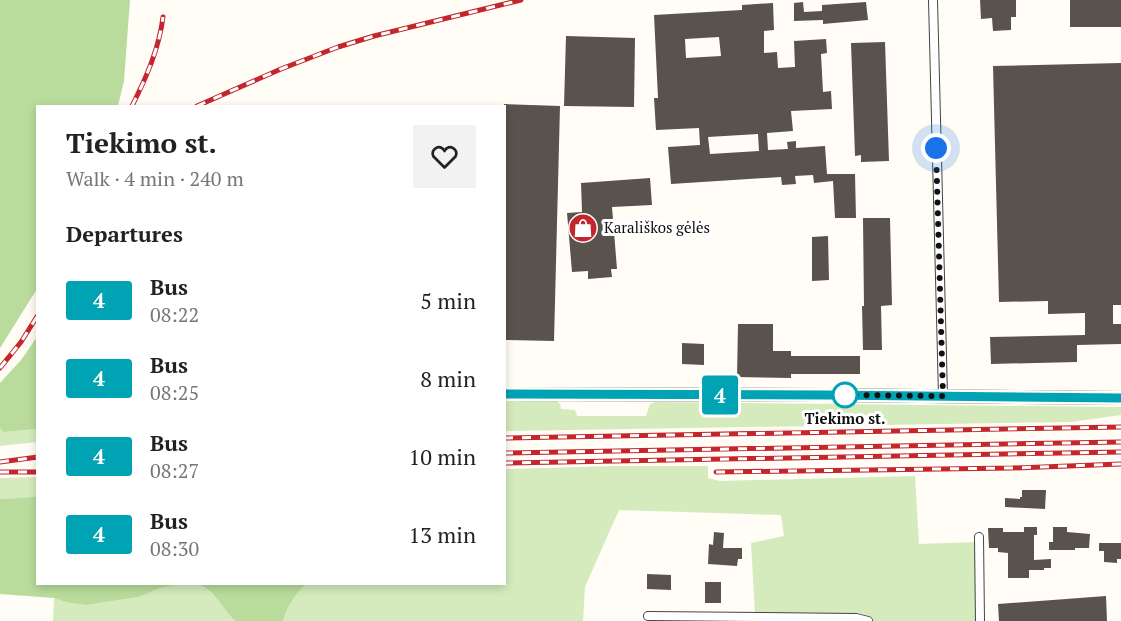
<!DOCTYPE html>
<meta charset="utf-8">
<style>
:root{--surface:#fff;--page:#f2f2f2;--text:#222;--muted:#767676}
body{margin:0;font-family:"PT Serif",serif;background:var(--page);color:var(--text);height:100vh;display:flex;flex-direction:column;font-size:22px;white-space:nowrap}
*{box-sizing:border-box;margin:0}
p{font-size:20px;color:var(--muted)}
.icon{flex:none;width:33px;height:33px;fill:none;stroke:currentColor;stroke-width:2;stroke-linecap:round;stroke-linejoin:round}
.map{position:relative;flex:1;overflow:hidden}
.sheet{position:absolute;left:36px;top:105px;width:470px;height:480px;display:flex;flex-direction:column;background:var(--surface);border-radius:0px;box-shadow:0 3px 9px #0003}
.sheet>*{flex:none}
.badge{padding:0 12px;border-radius:4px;font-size:21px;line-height:39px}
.you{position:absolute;width:30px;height:30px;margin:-15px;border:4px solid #fff;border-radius:50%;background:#1a73e8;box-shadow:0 0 0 9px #1a73e833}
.map>.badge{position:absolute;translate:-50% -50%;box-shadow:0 0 0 3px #fff}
h2{padding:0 30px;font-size:22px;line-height:54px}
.round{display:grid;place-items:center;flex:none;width:63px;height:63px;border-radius:0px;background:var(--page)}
.summary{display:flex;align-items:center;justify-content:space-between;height:102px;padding:0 30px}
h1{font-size:28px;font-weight:600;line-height:45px}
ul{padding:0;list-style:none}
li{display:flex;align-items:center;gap:18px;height:78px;padding:0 30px}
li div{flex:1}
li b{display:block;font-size:22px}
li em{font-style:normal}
li .badge{min-width:66px;font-weight:700;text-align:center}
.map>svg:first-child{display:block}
</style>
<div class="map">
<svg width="1121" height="621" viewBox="0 0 1121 621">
<rect width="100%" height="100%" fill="#fffdf5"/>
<g fill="#d5ebbd">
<polygon points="504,399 557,401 560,404 561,409 575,410 577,416 646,416 650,404 655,402 1121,407 1121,415 1071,422 504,431"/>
<polygon points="0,428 3,432 37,429 37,442 0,446"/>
<path d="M613,466H708V478L720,481L915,476L919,544L976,542L977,621H866L862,614L755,613L751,543L784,536L781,515L619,510L585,587L583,621H283C287,606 295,595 306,584H504V469Z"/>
<polygon points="37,477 37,497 0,499 0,478"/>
<path d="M180,584C186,584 195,583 200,586C216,592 224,611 236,621H53L54,598L69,603L86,605L139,597L160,588Z"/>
</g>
<g fill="#b9dc9c">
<polygon points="0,0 130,0 124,81 118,106 38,106 37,289 0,348"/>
<polygon points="37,337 37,429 3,432 0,428 0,383 21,360"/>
<polygon points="33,497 37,497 38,584 180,584 160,588 139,597 86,605 69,603 54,598 0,594 0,499"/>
<path d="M184,584H306C295,595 287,606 283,621H236C223,611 216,590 198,585C194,584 189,584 184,584Z"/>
</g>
<g fill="#5a524d" fill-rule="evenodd">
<polygon points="980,0 1016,0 1016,17 1011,17 1011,30 993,31 992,18 981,19"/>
<rect x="1070" y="0" width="51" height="27"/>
<polygon points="803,2 804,12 822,11 822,5 866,2 868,20 823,24 823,20 794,21 794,3"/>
<path d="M773,3L774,30L764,31V53L777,52L778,68L795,67L794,41L826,39L827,53L821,54L823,92L831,91L832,109L791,111L793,131L767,133L768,150L788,149L787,142L796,141V148L825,146L827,174H855L856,218H835L833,181L814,183L813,175L795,176L796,184L782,185L781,177L671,184L668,147L700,145L699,128L656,130L654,98H658L654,15L742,10V5ZM719,37L721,56L686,58L685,39ZM758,134L759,151L710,154L708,137Z"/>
<polygon points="566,36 635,38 634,107 564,106"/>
<polygon points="885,42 889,161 861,162 861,155 855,156 851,43"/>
<polygon points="1121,63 1121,305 1113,305 1113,324 1121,324 1121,344 1077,345 1077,362 991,364 990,337 1085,335 1085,313 1048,314 1048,301 999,302 993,66"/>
<polygon points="504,104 560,106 554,341 504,340"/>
<polygon points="650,178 652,205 612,207 617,269 611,269 612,277 588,279 588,271 572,272 567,213 582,212 581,183"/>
<polygon points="863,218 890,218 892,305 881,306 882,350 863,350 862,306 864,306"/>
<polygon points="828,236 829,280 812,281 812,237"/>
<polygon points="738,324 773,324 773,351 791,351 791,356 860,356 860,374 791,374 791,378 737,377"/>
<polygon points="682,343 704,344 704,365 682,364"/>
<polygon points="1022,490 1046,490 1045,509 1005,507 1005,498 1020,499 1020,497 1022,497"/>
<polygon points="1024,527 1037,527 1037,535 1034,535 1034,560 1051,559 1051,568 1044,568 1044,570 1029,570 1029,578 1008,578 1008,553 998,552 998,548 989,548 988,528 1003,528 1003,532 1024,532"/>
<polygon points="1053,527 1067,527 1067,532 1090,534 1089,548 1075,548 1075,550 1049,550 1049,542 1053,542"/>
<polygon points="714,532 724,533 723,548 742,548 742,559 738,559 737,566 708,564 709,544 713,545"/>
<polygon points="1099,543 1121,543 1121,559 1117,559 1117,563 1104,562 1104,551 1099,551"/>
<polygon points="647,574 671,575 671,590 647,589"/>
<rect x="705" y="582" width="16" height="21"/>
<polygon points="1106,596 1107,621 999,621 998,604"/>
</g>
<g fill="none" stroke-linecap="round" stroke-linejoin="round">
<g stroke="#444" stroke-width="10">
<g id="street">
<polyline points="933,0 943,396"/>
<polyline points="979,537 980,621"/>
<polyline points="648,616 856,618 868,621"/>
</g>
</g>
<g stroke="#333" stroke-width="14">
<polyline id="secondary" points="504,394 825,395 1121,398"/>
</g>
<use href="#street" stroke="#fff" stroke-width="8"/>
<use href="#secondary" stroke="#fff6b0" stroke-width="12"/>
<g stroke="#c4262e" stroke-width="5">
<g id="rail">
<path d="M132,106C146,78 159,49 163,17"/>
<polyline points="197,106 281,69 338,47 374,36 521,0"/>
<polyline points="0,368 21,342 38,315"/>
<polyline points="504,438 1121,427"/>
<polyline points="504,453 1121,442"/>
<polyline points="0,462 38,457"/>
<polyline points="504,463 1121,452"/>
<polyline points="0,472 38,472"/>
<polyline points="716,472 1013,468 1121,464"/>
</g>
</g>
<use href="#rail" stroke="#fff" stroke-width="3" stroke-dasharray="9" stroke-linecap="butt"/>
</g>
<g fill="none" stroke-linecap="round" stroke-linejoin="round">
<g stroke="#fff" stroke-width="14">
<polyline id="line" points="504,394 825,395 1121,398"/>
</g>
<use href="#line" stroke="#00a3b4" stroke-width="9"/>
<polyline stroke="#111" stroke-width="6" stroke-dasharray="0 10.8" points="845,395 943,396 936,148"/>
</g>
<defs>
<g id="shop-disc" transform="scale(1.5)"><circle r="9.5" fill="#c4262e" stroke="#fff"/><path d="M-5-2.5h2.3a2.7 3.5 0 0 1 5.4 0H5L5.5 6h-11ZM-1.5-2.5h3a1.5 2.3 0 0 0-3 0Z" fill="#fff"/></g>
</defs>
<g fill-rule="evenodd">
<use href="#shop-disc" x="583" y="228"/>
</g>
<circle fill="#fff" stroke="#00a3b4" stroke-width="3" cx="845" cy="395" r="12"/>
<g text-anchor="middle" stroke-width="6" stroke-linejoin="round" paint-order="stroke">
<g font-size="15" fill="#111" stroke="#fff" text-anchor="start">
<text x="604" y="233">Karališkos gėlės</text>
</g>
<g font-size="15" font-weight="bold" fill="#111" stroke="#fff">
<text x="845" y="424">Tiekimo st.</text>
</g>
</g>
</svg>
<div class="you" style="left:936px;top:148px"></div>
<b class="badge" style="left:720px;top:395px;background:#00a3b4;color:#fff">4</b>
<section class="sheet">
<div class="summary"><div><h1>Tiekimo st.</h1><p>Walk · 4 min · 240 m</p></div><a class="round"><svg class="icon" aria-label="heart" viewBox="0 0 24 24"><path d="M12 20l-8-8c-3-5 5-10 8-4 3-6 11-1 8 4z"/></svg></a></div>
<h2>Departures</h2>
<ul>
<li><span class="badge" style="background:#00a3b4;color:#fff">4</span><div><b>Bus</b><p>08:22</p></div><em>5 min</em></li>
<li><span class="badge" style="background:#00a3b4;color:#fff">4</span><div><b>Bus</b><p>08:25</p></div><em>8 min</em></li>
<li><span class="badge" style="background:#00a3b4;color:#fff">4</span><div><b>Bus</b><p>08:27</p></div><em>10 min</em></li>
<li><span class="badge" style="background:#00a3b4;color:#fff">4</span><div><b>Bus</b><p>08:30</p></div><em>13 min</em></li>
</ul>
</section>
</div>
